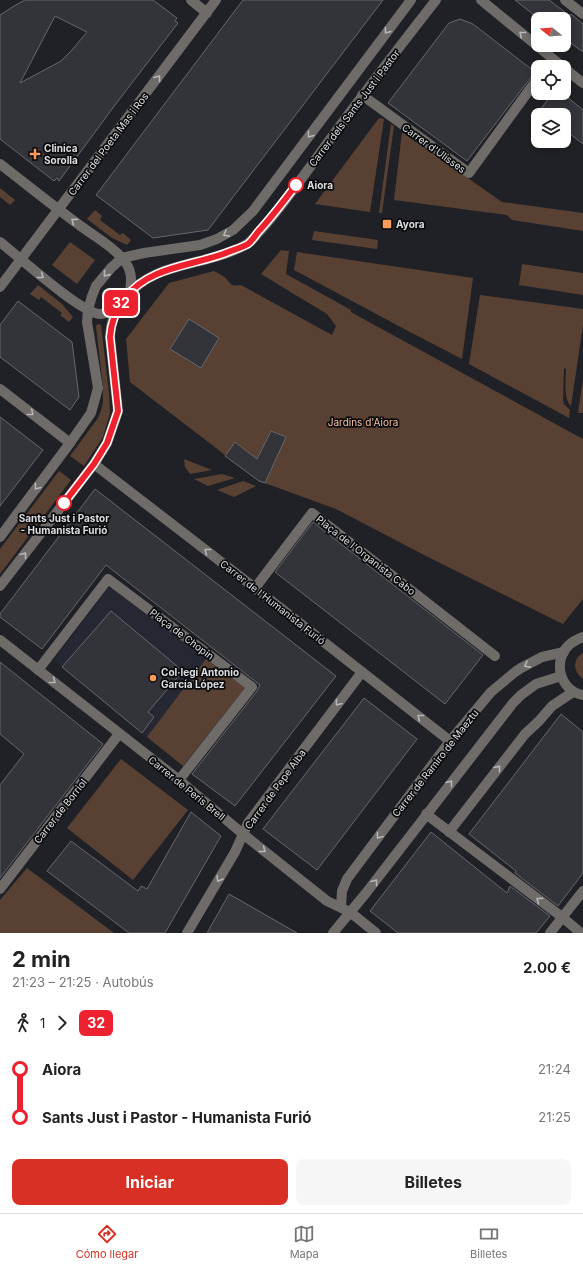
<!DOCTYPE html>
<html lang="es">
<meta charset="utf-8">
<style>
:root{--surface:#fff;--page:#f6f6f6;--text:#222;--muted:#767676;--line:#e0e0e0;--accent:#d93025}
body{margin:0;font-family:Inter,sans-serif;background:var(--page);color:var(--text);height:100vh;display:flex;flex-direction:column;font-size:15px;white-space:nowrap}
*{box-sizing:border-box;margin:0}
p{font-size:13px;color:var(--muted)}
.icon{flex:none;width:22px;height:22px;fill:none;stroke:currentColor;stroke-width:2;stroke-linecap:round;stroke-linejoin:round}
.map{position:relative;height:933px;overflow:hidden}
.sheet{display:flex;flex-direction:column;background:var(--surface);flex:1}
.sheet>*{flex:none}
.badge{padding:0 8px;border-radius:6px;font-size:14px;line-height:26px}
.needle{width:26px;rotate:287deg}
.fabs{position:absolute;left:531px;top:12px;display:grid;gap:8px}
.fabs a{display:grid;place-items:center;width:40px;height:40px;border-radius:8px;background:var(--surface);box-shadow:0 2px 6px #0003;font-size:20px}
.map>.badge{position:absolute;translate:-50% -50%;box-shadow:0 0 0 2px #fff}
.legs{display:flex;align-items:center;gap:6px;height:44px;padding:0 12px;font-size:13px}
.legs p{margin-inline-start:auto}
.head{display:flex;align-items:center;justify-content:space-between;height:68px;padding:0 12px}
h1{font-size:22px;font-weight:700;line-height:30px}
.action{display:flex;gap:8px;margin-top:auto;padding:8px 12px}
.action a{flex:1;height:46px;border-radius:8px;background:var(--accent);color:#fff;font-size:16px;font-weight:700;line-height:46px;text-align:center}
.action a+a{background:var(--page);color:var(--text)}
ul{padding:0 12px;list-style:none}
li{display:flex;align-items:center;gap:14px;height:48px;font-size:15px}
li i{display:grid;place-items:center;width:6px;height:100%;margin:0 5px;background:currentColor}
li i::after{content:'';width:10px;height:10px;margin:-5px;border:3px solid;border-radius:50%;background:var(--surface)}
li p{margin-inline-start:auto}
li:first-child i{background:linear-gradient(#0000 50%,currentColor 0)}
li:last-child i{background:linear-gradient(currentColor 50%,#0000 0)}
.tabs{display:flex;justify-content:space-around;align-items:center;height:56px;border-top:1px solid var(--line);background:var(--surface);font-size:11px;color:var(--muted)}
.tabs a{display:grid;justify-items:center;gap:2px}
.tabs .current{color:var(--accent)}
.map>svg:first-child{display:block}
</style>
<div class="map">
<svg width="583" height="933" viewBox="0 0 583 933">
<rect width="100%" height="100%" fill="#202126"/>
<polygon fill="#252732" points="110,586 245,688 183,766 54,660"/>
<g fill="#584133">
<polygon points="379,118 384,119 370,212 315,204"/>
<polygon points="391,124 394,126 382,213 379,213"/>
<polygon points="402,132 502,202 583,213 583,231 512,220 507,215 394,200"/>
<polygon points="0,188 15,200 10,205 0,197"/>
<polygon points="95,210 102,216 100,220 120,235 123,233 131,240 127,245 112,238 87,219"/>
<polygon points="314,231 378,240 377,249 312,240"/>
<polygon points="70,242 95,260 77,284 52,265"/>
<path d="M281,250L289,251L286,274L351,310V312L358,316L583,439V599L563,624L428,557L336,509L259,481L130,382L126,339L169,283L214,271C217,273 220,274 223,276C231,281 227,287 241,285L332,335L336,326L327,314L261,274Z"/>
<polygon points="297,252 473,278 462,359 410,332 294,270"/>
<polygon points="522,264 583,273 583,295 519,285"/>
<polygon points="38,285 62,304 73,317 69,322 60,315 62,313 41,297 39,300 30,294"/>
<path d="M480,295L583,309V325L571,406C563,399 566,379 566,369L564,368L563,400L564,404L570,410L569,418L469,364Z"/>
<polygon points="98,324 101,325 109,393 110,413 103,437 84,466 70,456 98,418 101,411 103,402 103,387 96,326"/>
<polygon points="583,379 583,413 578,413"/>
<polygon points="184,459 212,470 190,474 185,467"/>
<polygon points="59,471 71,480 0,574 0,549"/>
<polygon points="222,474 235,478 208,486 194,479"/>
<polygon points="243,481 256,486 234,497 217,490"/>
<path d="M583,653V679C573,672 572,659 583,653Z"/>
<polygon points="206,659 245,688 183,766 147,737"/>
<polygon points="121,759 188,810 133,880 67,828"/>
<polygon points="27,868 114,933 0,933 0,900"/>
</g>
<g fill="#33343a" stroke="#66676d" fill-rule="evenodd">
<path d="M25,0H153L177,18L175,21L178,23L115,105L59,181L57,178L54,181L0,139V15L14,6ZM55,16L87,32L72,50L61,61L20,83Z"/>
<polygon points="243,0 383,0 208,230 153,238 96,195"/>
<polygon points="515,0 549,0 570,16 571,14 583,24 583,52 564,38 564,19 539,19"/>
<polygon points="460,19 473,24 535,72 467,161 388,103 449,23"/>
<polygon points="553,93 562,93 583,110 583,144 564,129 564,115 546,115 540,110"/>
<polygon points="18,301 72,342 79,397 70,410 0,357 0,325"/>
<polygon points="189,319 219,338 201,368 170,349"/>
<polygon points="0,417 43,450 0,506"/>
<polygon points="271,431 286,437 265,483 259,481 225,456 235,442 257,459"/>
<polygon points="95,489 336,676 235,806 192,774 257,691 260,685 256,682 106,565 42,649 0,617 0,614"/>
<polygon points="313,522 483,655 445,704 275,572"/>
<polygon points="111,611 183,671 148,712 154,717 142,733 62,667"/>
<polygon points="0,662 103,744 0,878 0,785 24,754 0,734"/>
<polygon points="364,698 417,739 317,870 263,829"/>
<polygon points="561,714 583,732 583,873 558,906 515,873 516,871 469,834"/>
<polygon points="191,812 221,836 165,933 129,933 47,871 71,841 138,891 141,886 147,889"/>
<polygon points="431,832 507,893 510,886 550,916 536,933 398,933 370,911"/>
<polygon points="229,894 297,933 207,933"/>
</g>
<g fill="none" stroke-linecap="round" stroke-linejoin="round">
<g stroke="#6e6b69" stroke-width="10">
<polyline points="191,0 207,13"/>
<polyline points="481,0 563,67"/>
<polyline points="565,0 583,14"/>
<polyline points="564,68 583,83"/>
<polyline points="362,95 469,173 538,78"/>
<path d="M0,164C26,184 52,205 78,224C92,235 110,244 122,258C132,269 132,278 130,292"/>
<path d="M0,242C18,256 81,313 100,314C105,314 112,310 117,308"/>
<polyline points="0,287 216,0"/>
<polyline points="0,389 70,443"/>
<polyline points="94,464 255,588 450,741"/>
<polyline points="0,537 70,443 91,413 98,388 87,322 88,310 92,296 96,286 111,268 122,258 144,253 200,245 217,239 233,230 253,211 411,0"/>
<path d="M0,586L94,464L107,443L118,411L110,337C111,320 115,311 125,298C154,260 208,267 247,244C252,241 256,235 260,231C278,211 294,189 310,167C351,110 393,55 436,0"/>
<polyline points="255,588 312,513 495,656"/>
<path d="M583,637C578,639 573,641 569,645C552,661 560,691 583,695"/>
<polyline points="0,640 179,780 243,834 327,901 350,912 376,933"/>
<polyline points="38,670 108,579 252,687 179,780"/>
<polyline points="426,814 562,917 581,933"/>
<polyline points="449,832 525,734 539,721 552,706 573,692"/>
<polyline points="0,889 119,734"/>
<polyline points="341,907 342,891 347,879 450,741 491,692 515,672 521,668 542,657 564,652"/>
<polyline points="187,933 235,852 248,823 362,672"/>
<polyline points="333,933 366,893 513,703 521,695 536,684 561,676"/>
<polyline points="550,933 583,891"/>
</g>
</g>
<defs><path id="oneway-chevron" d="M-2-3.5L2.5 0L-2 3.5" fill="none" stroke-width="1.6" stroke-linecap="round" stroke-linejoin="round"/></defs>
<g stroke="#b7b6b8">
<use href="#oneway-chevron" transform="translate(387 31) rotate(127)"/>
<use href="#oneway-chevron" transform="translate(522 34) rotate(-141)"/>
<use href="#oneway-chevron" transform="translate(158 78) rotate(-53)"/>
<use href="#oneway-chevron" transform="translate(310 135) rotate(127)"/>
<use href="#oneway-chevron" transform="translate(74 221) rotate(-143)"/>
<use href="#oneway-chevron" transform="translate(226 234) rotate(151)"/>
<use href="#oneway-chevron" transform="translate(106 274) rotate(129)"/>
<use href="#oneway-chevron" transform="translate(41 276) rotate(38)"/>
<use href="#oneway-chevron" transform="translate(31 413) rotate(38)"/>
<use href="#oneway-chevron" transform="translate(37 487) rotate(127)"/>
<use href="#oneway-chevron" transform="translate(207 551) rotate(-142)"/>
<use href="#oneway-chevron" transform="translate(24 555) rotate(-52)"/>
<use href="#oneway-chevron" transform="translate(527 665) rotate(151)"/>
<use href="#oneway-chevron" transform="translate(53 681) rotate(38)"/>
<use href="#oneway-chevron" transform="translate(338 703) rotate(127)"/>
<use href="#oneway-chevron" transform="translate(420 717) rotate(-142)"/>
<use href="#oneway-chevron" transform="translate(498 768) rotate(-52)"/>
<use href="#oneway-chevron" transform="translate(450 783) rotate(-52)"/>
<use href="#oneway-chevron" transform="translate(379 836) rotate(127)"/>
<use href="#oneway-chevron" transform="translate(263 850) rotate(38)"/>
<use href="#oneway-chevron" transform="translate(219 879) rotate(121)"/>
<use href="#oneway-chevron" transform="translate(375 882) rotate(-53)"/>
<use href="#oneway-chevron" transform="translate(539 900) rotate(-143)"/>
</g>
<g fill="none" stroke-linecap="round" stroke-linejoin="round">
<g stroke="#fff" stroke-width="9">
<path id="line-1" d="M64,503L94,464L107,443L118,411L110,337C111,321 116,310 125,298C150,265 196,266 231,251C236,249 243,247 248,244C252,241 255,236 258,232C272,217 284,201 296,185"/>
</g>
<use href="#line-1" stroke="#ed222e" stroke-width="6"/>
</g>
<g fill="#ff9b5b" stroke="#0a0b0d" stroke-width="1.5">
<path d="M33 148h4v4h4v4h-4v4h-4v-4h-4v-4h4z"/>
<rect x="382" y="219" width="10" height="10" rx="2"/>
<circle cx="153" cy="678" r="4"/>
</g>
<g fill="#fff" stroke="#ed222e" stroke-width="2">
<circle cx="296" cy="185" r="7"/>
<circle cx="64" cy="503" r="7"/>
</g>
<g text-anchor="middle" stroke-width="3.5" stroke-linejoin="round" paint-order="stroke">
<g font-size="10" fill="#dedee2" stroke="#0a0b0d">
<text transform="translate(354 108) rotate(-53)" y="4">Carrer dels Sants Just i Pastor</text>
<text transform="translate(108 144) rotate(-53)" y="4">Carrer del Poeta Mas i Ros</text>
<text transform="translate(434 148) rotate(36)" y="4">Carrer d'Ulisses</text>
<text transform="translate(366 555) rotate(38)" y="4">Plaça de l'Organista Cabo</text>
<text transform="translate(273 602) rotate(38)" y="4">Carrer de l'Humanista Furió</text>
<text transform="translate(182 634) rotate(37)" y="4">Plaça de Chopin</text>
<text transform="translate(435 763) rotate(-52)" y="4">Carrer de Ramiro de Maeztu</text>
<text transform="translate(187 788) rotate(39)" y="4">Carrer de Peris Brell</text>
<text transform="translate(275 789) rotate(-54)" y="4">Carrer de Pepe Alba</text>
<text transform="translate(60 811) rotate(-52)" y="4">Carrer de Borriol</text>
</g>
<g font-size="10" font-weight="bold" fill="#dedee2" stroke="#0a0b0d" text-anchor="start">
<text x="44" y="152">Clinica<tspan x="44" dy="12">Sorolla</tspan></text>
<text x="396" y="228">Ayora</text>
<text x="161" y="676">Col·legi Antonio<tspan x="161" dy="12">García López</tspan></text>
</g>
<g font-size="10" font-weight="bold" fill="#dedee2" stroke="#0a0b0d" text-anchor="start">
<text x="307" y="189">Aiora</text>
<text x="64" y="522" text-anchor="middle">Sants Just i Pastor<tspan x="64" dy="12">- Humanista Furió</tspan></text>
</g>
<g font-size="10" fill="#fbc1a0" stroke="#0a0b0d">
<text x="363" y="426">Jardins d'Aiora</text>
</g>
</g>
</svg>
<div class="fabs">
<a><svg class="needle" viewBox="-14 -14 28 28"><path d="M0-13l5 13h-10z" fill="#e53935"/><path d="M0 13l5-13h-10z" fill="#767676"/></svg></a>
<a><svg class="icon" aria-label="locate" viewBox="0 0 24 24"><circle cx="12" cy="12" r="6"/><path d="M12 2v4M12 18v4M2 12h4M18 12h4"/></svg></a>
<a><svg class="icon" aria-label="layers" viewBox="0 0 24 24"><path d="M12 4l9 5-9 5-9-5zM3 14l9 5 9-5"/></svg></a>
</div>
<b class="badge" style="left:121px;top:303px;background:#ed222e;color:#fff">32</b>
</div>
<section class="sheet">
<div class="head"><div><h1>2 min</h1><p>21:23 – 21:25 · Autobús</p></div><b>2.00 €</b></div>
<div class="legs"><svg class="icon" aria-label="walk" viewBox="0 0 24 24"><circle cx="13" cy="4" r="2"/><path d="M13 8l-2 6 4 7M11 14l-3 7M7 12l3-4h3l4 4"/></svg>1<svg class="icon" aria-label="forward" viewBox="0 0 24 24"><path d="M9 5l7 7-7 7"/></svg><b class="badge" style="background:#ed222e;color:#fff">32</b></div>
<ul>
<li><i style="color:#ed222e"></i><b>Aiora</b><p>21:24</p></li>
<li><i style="color:#ed222e"></i><b>Sants Just i Pastor - Humanista Furió</b><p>21:25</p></li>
</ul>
<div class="action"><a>Iniciar</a><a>Billetes</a></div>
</section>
<nav class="tabs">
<a class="current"><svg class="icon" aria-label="directions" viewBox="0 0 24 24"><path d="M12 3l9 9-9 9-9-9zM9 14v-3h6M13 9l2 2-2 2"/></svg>Cómo llegar</a>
<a><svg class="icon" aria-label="map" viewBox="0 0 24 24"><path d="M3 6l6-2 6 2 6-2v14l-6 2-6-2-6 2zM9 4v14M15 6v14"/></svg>Mapa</a>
<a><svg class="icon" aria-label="tickets" viewBox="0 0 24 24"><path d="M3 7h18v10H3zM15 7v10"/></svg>Billetes</a>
</nav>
